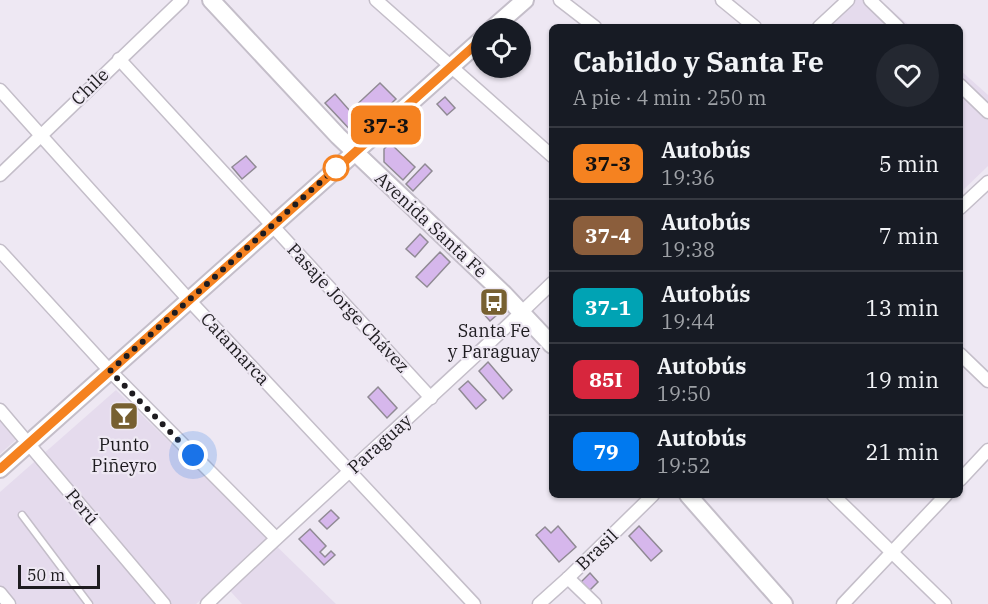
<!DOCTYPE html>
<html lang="es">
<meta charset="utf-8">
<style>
:root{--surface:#171b24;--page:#242831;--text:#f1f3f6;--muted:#9ea1a6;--line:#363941}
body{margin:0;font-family:"IBM Plex Serif",serif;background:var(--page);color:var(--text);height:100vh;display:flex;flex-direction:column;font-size:22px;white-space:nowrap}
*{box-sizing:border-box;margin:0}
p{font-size:20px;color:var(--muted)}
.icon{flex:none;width:33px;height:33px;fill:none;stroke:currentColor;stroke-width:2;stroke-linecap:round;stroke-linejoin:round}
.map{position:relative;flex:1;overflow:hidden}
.sheet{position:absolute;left:549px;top:24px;width:414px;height:474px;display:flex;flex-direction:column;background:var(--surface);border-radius:9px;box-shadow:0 2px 4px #0004}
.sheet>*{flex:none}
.badge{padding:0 12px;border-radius:9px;font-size:21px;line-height:39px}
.tools{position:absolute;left:471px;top:18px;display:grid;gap:12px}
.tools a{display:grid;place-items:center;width:60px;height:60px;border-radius:50%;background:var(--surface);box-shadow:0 2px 4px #0004;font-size:30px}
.scale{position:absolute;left:18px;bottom:15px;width:82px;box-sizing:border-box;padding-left:6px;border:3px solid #1e1c20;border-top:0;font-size:16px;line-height:21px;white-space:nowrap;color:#1e1c20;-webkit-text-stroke:4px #eee8f3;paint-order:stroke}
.you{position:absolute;width:30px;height:30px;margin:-15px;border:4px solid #fff;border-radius:50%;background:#1a73e8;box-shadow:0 0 0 9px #1a73e833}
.map>.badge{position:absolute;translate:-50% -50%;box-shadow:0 0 0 3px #fff}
.round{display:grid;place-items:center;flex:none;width:63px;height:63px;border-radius:32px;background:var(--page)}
.summary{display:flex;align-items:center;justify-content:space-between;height:102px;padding:0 24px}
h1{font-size:28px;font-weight:700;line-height:45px}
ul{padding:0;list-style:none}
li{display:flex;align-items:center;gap:18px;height:72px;padding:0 24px;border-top:2px solid var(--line)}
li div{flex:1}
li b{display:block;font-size:22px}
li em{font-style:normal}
li .badge{min-width:66px;font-weight:700;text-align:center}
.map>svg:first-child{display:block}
</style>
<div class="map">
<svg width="988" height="604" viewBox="0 0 988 604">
<rect width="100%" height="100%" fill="#eee8f3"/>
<g fill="#e5dbed">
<polygon points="841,0 880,0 911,27 811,27"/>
<polygon points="960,70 988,95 988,166 960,193"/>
<polygon points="116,390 336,604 242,604 222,582 196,604 0,604 0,492"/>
<polygon points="0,416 18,438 0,454"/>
</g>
<g fill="#d6b7ec" stroke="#908a94" stroke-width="1.5">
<polygon points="380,83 396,99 356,136 325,103 335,94 350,111"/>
<polygon points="445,97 455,108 447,115 437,104"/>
<polygon points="390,143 415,167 403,180 384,162 384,149"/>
<polygon points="246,156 256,167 242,179 232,167"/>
<polygon points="425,164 432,171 413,191 406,184"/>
<polygon points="420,234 428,242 415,257 406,249"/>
<polygon points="440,252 450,262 427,287 416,277"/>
<polygon points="491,302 499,310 498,314 490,321 481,311"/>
<polygon points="488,362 512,390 503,399 479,371"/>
<polygon points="468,381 486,400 476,409 459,389"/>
<polygon points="378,387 397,408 387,418 368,397"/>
<polygon points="331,510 339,518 327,529 319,521"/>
<polygon points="558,526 576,547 559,562 536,535 545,527 551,533"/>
<polygon points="639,526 662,551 651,561 629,536"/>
<polygon points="310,529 326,546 320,552 325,557 331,551 335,555 324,565 299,539"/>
<polygon points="590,573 598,582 589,591 582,584 582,581"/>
</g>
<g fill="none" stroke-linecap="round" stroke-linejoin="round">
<g stroke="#c4bec9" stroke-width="9">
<polyline id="lane" points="22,515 89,604"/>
</g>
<g stroke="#c4bec9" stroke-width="15">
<g id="street">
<polyline points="376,0 552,156"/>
<polyline points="560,0 595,27"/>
<polyline points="722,0 755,27"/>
<polyline points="870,0 898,27"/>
<polyline points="819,27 848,0"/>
<polyline points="119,59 431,398"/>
<polyline points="960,85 988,112"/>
<polyline points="0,90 189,300 474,604"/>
<polyline points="0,175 182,0"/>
<polyline points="960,208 988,182"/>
<polyline points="0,251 110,371 276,538"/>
<polyline points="960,354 988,381"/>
<polyline points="0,410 164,604"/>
<polyline points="960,480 988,450"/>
<polyline points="833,495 945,604"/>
<polyline points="568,578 595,604"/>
<polyline points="0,593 9,604"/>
<path d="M207,604C320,495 439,393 552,283"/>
<polyline points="539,604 568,578 653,495"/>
<polyline points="843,604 946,495"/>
</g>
</g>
<g stroke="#c4bec9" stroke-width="20">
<g id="secondary">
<polyline points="211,0 338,136 504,294 552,345"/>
<polyline points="493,28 525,0"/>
<polyline points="0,469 482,39"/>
<polyline points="688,495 784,604"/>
</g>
</g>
<use href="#lane" stroke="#fff" stroke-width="6"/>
<use href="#street" stroke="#fff" stroke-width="12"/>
<use href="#secondary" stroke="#fff" stroke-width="16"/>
</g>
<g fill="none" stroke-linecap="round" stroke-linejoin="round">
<g stroke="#fff" stroke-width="14">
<polyline id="line" points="0,469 482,39"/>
</g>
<use href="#line" stroke="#f58220" stroke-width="9"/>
<polyline stroke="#1e1c20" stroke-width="6" stroke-dasharray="0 10.8" points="193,455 110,371 336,168"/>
</g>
<defs>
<g id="bus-square" transform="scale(1.5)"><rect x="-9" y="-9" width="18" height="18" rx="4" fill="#776031" stroke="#eee8f3"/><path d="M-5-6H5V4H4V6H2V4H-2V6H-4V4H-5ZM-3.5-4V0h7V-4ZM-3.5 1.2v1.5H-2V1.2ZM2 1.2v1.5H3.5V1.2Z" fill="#fff"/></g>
<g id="bar-square" transform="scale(1.5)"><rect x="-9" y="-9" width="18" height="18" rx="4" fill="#776031" stroke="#eee8f3"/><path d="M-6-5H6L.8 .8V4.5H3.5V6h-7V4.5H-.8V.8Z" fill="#fff"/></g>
</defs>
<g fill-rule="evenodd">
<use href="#bus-square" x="494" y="302"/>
<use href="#bar-square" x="124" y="416"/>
</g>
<circle fill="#fff" stroke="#f58220" stroke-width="3" cx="336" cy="168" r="12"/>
<g text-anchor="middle" stroke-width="4.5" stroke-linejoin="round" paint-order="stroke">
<g font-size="18" fill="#1e1c20" stroke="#eee8f3">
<text transform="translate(90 87) rotate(-44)" y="6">Chile</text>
<text transform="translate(431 225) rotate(43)" y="6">Avenida Santa Fe</text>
<text transform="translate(348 308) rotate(47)" y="6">Pasaje Jorge Chávez</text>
<text transform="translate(235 349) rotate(47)" y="6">Catamarca</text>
<text transform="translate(380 444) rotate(-42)" y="6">Paraguay</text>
<text transform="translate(82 507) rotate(50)" y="6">Perú</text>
<text transform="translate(597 550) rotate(-44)" y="6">Brasil</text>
</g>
<g font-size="18" fill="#1e1c20" stroke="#eee8f3">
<text x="494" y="337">Santa Fe<tspan x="494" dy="21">y Paraguay</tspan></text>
<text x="124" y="451">Punto<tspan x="124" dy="21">Piñeyro</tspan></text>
</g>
</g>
</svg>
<div class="tools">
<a><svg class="icon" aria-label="locate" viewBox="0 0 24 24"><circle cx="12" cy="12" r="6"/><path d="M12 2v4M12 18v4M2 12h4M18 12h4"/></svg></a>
</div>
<div class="scale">50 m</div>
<div class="you" style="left:193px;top:455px"></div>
<b class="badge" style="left:386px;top:125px;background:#f58220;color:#111">37-3</b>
<section class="sheet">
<div class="summary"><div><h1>Cabildo y Santa Fe</h1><p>A pie · 4 min · 250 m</p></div><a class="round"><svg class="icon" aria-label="heart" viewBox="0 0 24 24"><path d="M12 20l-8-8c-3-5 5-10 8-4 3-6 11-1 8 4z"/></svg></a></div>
<ul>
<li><span class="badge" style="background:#f58220;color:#111">37-3</span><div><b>Autobús</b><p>19:36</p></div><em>5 min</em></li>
<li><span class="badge" style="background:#8b5e3c;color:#fff">37-4</span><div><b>Autobús</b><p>19:38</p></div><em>7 min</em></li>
<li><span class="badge" style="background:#00a3b4;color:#fff">37-1</span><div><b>Autobús</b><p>19:44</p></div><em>13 min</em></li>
<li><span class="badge" style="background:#d7263d;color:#fff">85I</span><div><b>Autobús</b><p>19:50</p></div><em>19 min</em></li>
<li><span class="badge" style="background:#0079ef;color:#fff">79</span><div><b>Autobús</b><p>19:52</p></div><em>21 min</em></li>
</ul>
</section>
</div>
